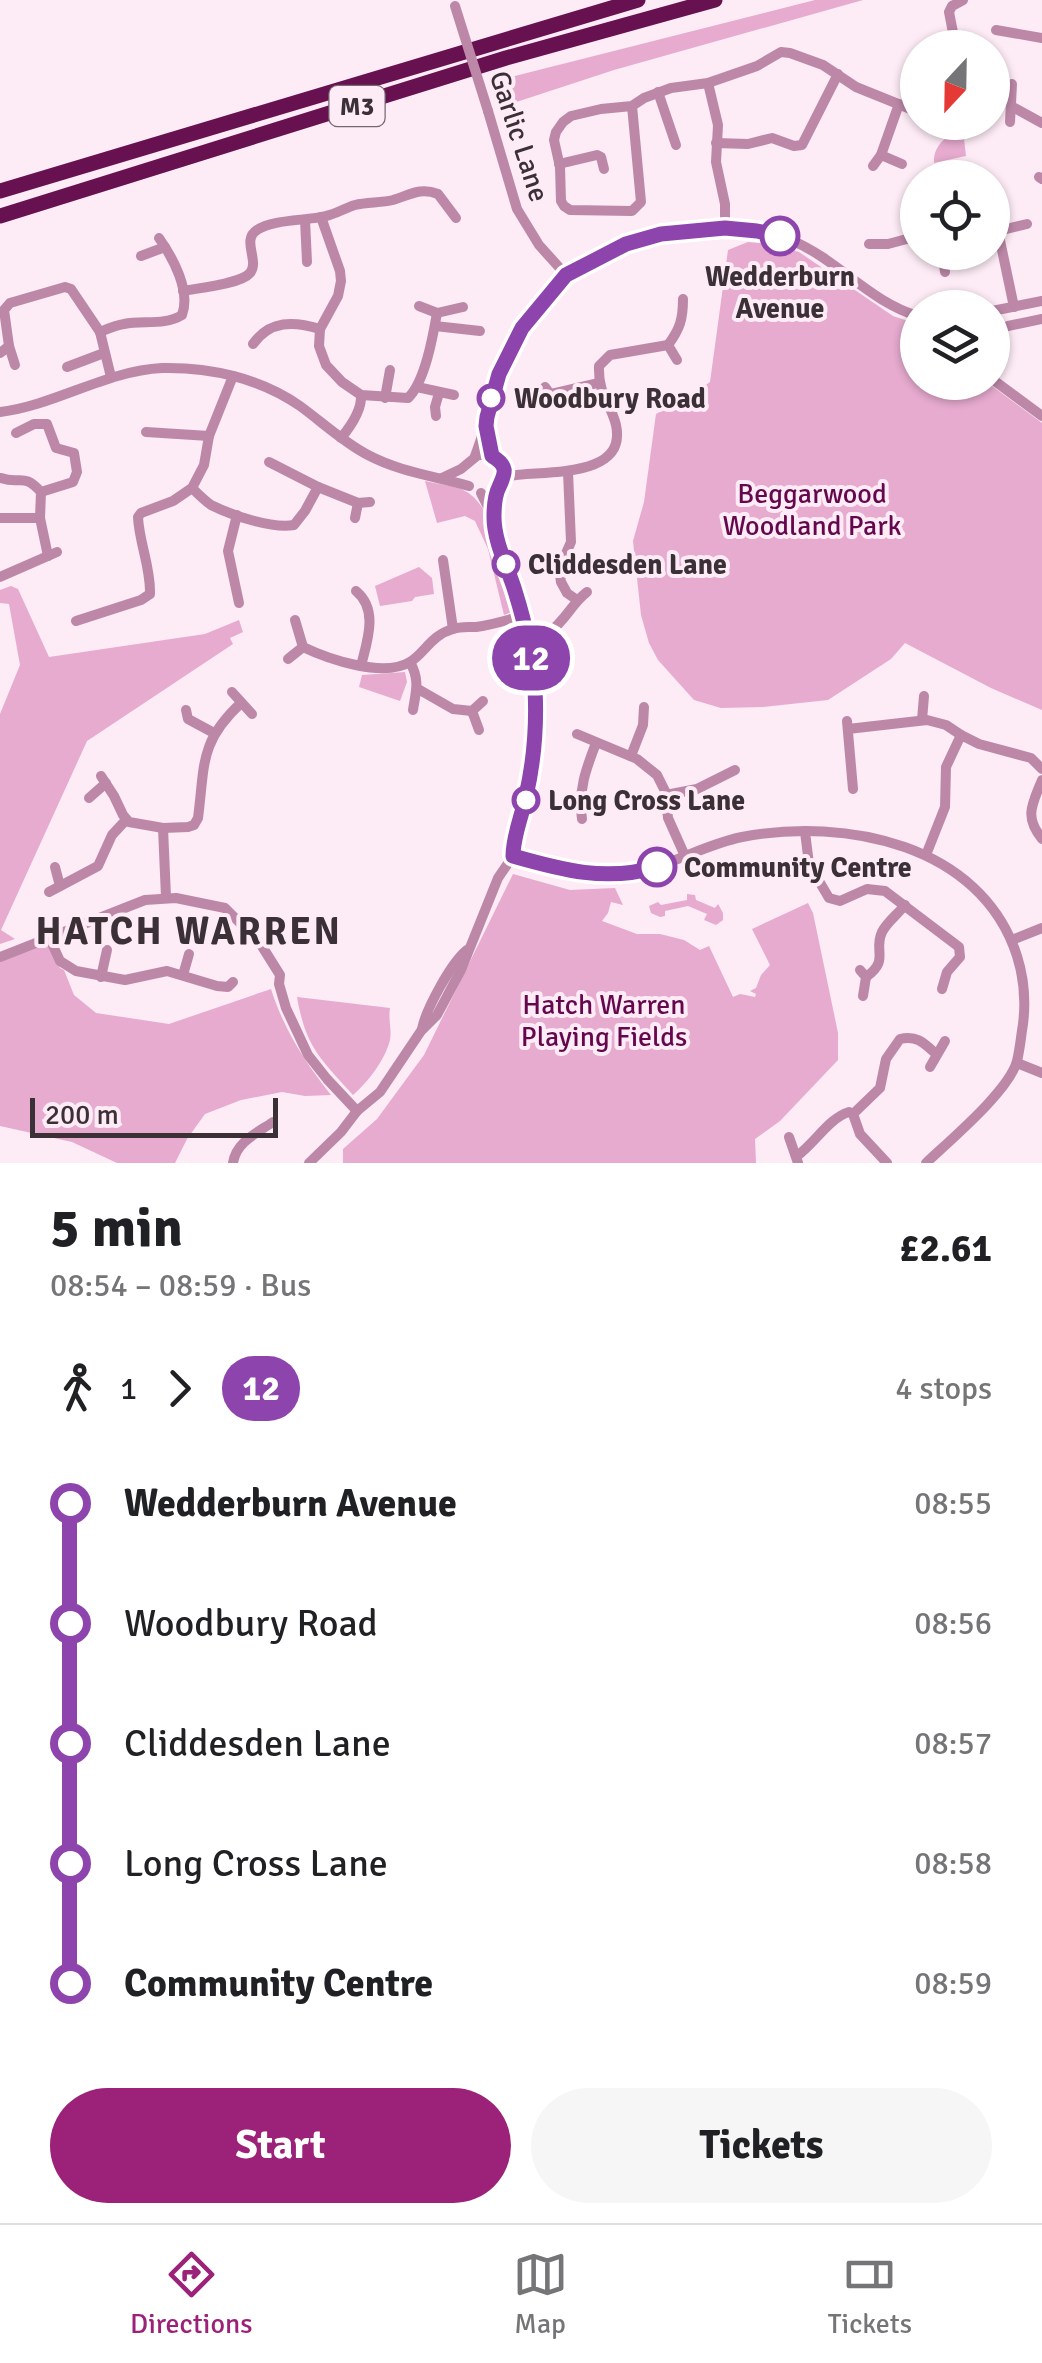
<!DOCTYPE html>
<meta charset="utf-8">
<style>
:root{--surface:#fff;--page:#f6f6f6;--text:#202124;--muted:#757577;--line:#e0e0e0;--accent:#9c2279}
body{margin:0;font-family:Signika,sans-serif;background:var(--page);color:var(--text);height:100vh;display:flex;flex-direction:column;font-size:38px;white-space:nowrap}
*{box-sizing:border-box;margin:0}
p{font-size:32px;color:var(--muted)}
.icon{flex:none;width:55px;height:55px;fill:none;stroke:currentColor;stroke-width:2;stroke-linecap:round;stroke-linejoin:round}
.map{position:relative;height:1163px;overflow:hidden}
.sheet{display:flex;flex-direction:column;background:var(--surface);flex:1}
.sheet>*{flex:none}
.badge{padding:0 20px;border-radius:32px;font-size:35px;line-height:65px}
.needle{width:65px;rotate:202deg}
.tools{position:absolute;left:900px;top:30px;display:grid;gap:20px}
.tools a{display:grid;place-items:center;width:110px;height:110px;border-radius:50%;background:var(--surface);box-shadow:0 2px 8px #0004;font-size:50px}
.scale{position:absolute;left:30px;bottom:25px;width:248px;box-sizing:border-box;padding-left:10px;border:5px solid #3c3037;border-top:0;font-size:28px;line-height:35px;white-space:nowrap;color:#3c3037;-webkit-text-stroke:8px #fdebf5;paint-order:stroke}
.map>.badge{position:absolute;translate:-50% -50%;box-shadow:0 0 0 5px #fff}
.legs{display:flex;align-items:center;gap:15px;height:110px;padding:0 50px;font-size:32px}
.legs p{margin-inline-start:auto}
.headline{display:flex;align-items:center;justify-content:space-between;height:170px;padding:0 50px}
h1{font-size:55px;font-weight:700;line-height:75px}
.action{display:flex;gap:20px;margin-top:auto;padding:20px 50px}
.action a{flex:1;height:115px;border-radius:60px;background:var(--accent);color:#fff;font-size:40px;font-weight:700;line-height:115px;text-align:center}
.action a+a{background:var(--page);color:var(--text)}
ul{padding:0 50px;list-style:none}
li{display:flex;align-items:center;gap:35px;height:120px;font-size:38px}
li i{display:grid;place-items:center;width:15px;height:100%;margin:0 12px;background:currentColor}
li i::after{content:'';width:25px;height:25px;margin:-12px;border:8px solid;border-radius:50%;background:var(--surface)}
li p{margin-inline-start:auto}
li:first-child i{background:linear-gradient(#0000 50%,currentColor 0)}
li:last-child i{background:linear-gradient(currentColor 50%,#0000 0)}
.menu{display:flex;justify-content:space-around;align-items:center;height:140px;border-top:2px solid var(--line);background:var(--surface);font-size:28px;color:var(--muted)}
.menu a{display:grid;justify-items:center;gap:5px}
.menu .active{color:var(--accent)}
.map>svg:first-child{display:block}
</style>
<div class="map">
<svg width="1042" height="1163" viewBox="0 0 1042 1163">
<rect width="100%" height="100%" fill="#fdebf5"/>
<g fill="#e6abcf">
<polygon points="815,0 863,0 614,70 501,107 495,81"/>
<path d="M957,130H963L966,156L934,163C933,147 944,138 957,130Z"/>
<polygon points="748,242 769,244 799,252 893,316 917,324 918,382 988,383 1042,423 1042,710 991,688 905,643 891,659 828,700 763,707 721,708 694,700 658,660 649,643 641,615 633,541 644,502 656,414 692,395 710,382 728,250"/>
<path d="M425,481C437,484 452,485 463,490C496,504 507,579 515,611L504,615L488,549L475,521L465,516L437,523Z"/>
<polygon points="419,567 432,578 434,594 415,597 412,601 380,606 375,586"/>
<polygon points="11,586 18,589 49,657 205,634 239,620 243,632 230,638 233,644 87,741 1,930 15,939 0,944 0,714 20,665 9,604 0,603 0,590"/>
<polygon points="405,672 407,682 400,701 359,687 362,675"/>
<polygon points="513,874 570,890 615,888 623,905 611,902 608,913 602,921 637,934 660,934 684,940 700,950 709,946 733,997 740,994 755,997 756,994 750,991 756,988 761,975 770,965 752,929 808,903 813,913 838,1033 838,1060 780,1121 755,1139 756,1163 343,1163 343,1149 377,1119 424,1055"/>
<polygon points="687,894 695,895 696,900 715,908 718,904 723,913 723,920 716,925 704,920 707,914 688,906 665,911 665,916 660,917 651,913 649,906 658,902 661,905 687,900"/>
<path d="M48,943L60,968L64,970L74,995L96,1013L169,1024L271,989C284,1030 305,1062 331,1095L305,1096L282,1092L241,1100L205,1114L187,1139L175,1163H117L72,1142L0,1126V962Z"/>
<path d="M297,997L390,1008C388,1019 392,1030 390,1040C385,1060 368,1082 353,1095C320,1058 306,1048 297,997Z"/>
</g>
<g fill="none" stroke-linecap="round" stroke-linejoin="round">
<g stroke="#bd88a8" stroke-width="10">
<polyline points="996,30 1042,38"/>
<polyline points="956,48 949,12 952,6 963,0"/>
<polyline points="708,83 718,125 716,162 725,204 725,228"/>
<polyline points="658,92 676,145"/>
<polyline points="632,106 641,202 632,211 570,210 564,206 561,201 560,167 554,140 556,132 563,122 571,116 601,109 632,106 644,98 671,88 708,83 757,66 781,52 790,53 823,65 856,87 918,112"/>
<polyline points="1011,106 1042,123"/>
<polyline points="488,111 517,209 539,245 566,275"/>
<polyline points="1010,122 1012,84"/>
<polyline points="716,143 748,144 772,138 794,146 802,145 838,74"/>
<polyline points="881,155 902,164"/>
<polyline points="559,164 597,155 601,157 604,169"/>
<polyline points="873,166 881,155 899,104"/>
<polyline points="1039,177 1042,179"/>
<path d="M321,217L340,271L341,281L338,296L320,329L319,346L326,365L342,382L361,395L408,398C425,382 433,336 437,313"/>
<polyline points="305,220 307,262"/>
<polyline points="998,231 1014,307"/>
<polyline points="994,232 1027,224"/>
<polyline points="869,244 888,244 918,236"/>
<polyline points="942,252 945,272"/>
<polyline points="141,256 165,247"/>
<path d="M183,291C198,288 241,284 250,273C260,261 241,240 257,230C273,219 307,221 326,216C336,214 345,208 355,205C367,202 381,203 393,200C410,195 420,187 438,194L456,218"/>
<polyline points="419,306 437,313 463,307"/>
<polyline points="992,311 1042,301"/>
<polyline points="435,326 480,331"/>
<polyline points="1008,326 1042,319"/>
<path d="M100,332C107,329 116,325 124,324C143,320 164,326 182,315C191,291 173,258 159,238"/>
<path d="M253,344C270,320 294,321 320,329"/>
<polyline points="9,346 15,365"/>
<polyline points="0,353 9,346 4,310 10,303 65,287 71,289 100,332 111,377"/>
<path d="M677,360L668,345C680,329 683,319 683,299"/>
<polyline points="67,367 104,353"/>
<polyline points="992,379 1042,416"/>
<polyline points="417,387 454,395"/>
<polyline points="550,394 598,383"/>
<polyline points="385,398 390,370"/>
<polyline points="544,404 550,394 545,387"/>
<path d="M0,412C56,405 105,371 162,368C210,367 260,378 300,406C322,422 343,442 368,455C400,472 435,476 469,486"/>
<polyline points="436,416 435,407 439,393"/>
<polyline points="146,432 209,436"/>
<path d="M341,438C351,426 362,410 361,395"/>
<path d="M475,456C491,415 496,373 518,334C529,316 543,302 557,287C561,283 563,278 566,275C573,268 585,265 593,260C651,228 731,214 793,241C838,260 870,302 918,316"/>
<polyline points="269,462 318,487 358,503"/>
<polyline points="568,472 571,542 559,569 561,582 567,593 577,600"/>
<path d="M504,477C535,469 628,482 616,425C610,401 598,395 599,366L610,355L668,345"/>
<path d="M1,478C21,485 23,472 41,492L73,482L77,472L74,453L56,448L47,424H34L16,433"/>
<path d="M442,478L461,469L478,455C492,454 508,461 504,478C503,484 498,488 497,493C495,501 495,510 494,518"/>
<path d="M192,488C198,494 204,500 211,505C231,515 272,529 294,525L305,511L318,487"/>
<polyline points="41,492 40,518 48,556"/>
<polyline points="237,515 228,551 239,603"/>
<polyline points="0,518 40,518"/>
<polyline points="355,518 358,503 370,502"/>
<polyline points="443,560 453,629"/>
<polyline points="0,577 57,552"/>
<path d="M356,591C379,610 367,641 361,666"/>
<path d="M76,621L141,600L150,594C151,568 139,542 138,517L141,513L173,501L192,488L204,465L209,436L233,376"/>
<path d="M548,633C565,622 571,604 587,592"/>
<path d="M303,647C328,659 383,678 410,662C425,653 431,635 453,629C460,626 468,627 476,627C492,625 507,620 522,616"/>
<polyline points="288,659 303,647 295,620"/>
<path d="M410,662C420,680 416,691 413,710"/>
<polyline points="418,689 453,709 472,711"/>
<polyline points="232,692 252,714"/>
<polyline points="186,710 188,719 214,733"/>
<polyline points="922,720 924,696"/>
<polyline points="847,721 853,789"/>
<polyline points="848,729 927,720 946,725 961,735"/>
<polyline points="479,730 472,711 483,701"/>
<polyline points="577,734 637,759 657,775 665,791 668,818 685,856"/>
<polyline points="631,756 643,725 644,707"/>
<path d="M101,776L114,796L123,815L129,822L163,828L188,827L194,825L198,818C205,765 199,742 241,703"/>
<path d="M1042,780C1032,805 1024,816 1042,839"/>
<polyline points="666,795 697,789 735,770"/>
<polyline points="89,798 106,783"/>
<path d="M582,819C578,790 586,769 596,743"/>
<polyline points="163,828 166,897"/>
<polyline points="805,832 809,864 829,898 840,901 867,889 885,891 959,947 960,957 947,972 942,989"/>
<polyline points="926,855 945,807 946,767 961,735 979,744 1031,758 1042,769"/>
<path d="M513,856C551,868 586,878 625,874C666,869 702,845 742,837C845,817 981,844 1017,956C1024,978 1026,1000 1023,1024C1021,1036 1020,1049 1017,1061C1009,1091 949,1141 926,1163"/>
<polyline points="55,867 60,886"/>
<polyline points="49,892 98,866 112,835 126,820"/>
<polyline points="49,937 60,961 76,971 125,980 167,971 217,986 228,987 233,982"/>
<polyline points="1012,940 1042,928"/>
<polyline points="0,957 145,900 176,898 225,908 260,943 280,975 279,984 286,1008 308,1055 327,1079 357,1111"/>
<polyline points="860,970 866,977 863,996"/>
<polyline points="183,975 189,954"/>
<polyline points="101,977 107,950"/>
<path d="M866,977C890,960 873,951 882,932C887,922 898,914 905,905"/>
<path d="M422,1029C426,1009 451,963 467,950"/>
<polyline points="1017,1063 1042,1073"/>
<polyline points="930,1067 945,1041"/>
<path d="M853,1114L880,1088L886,1059L900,1039C917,1035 924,1043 936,1054"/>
<polyline points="789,1137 798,1163"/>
<path d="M797,1156C815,1143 829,1118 849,1112L853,1114L860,1134L887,1163"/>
<path d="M233,1163C236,1142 257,1133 273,1122"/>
<polyline points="309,1163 341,1132 357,1111 380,1092 421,1031 437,1015 461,970 498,878 513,856 513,846 526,801 535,745 533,672 522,616 494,519 481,493"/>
</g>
<g stroke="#681150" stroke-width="15">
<polyline points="0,191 638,0"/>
<polyline points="0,216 506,58 715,0"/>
</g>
<polyline stroke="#bd88a8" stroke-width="10" points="455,6 488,111"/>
</g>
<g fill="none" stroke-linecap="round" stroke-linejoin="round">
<g stroke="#fff" stroke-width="22">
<path id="line-1" d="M657,867C606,882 562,870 513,856C513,836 522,816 526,796C534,761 537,726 535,689C533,656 525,623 515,591C508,568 494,542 494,517C494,509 495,495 499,487C506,472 508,466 492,456L486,426L487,417L499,374L522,328L566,275L626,244L661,234L725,228L757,231L780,236"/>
</g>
<use href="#line-1" stroke="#8e44ad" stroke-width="15"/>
</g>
<g fill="#fff" stroke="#8e44ad" stroke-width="5">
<circle cx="780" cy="236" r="18"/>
<circle cx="491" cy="398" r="12"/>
<circle cx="506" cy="564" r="12"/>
<circle cx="526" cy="800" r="12"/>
<circle cx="657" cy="867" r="18"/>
</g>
<g text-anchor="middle" stroke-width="8" stroke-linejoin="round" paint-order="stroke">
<rect fill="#fdebf5" stroke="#766870" stroke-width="2.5" x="329.5" y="86" width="55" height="40" rx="8"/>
<g font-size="25" font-weight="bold" fill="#3c3037">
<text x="357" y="115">M3</text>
</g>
<g font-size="28" fill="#3c3037" stroke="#fdebf5">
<text transform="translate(520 136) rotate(72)" y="10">Garlic Lane</text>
</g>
<g font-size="28" font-weight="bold" fill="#3c3037" stroke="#fdebf5" text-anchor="start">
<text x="780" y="286" text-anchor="middle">Wedderburn<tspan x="780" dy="32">Avenue</tspan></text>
<text x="514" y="408">Woodbury Road</text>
<text x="528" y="574">Cliddesden Lane</text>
<text x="548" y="810">Long Cross Lane</text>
<text x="684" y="877">Community Centre</text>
</g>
<g font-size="28" fill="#65074c" stroke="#fdebf5">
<text x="812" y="503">Beggarwood<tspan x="812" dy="32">Woodland Park</tspan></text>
<text x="604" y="1014">Hatch Warren<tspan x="604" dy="32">Playing Fields</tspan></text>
</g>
<g font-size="38" font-weight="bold" letter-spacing="2.5" fill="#3c3037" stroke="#fdebf5">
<text x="189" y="944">HATCH WARREN</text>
</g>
</g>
</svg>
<div class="tools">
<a><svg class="needle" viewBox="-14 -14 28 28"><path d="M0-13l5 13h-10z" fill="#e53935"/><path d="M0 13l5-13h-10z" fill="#757577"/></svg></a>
<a><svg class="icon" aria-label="locate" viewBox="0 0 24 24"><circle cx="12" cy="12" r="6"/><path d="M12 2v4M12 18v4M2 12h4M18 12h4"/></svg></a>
<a><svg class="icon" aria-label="layers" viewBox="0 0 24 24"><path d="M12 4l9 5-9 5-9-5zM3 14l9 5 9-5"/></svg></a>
</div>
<div class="scale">200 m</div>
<b class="badge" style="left:531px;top:658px;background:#8e44ad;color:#fff">12</b>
</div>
<section class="sheet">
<div class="headline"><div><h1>5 min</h1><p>08:54 – 08:59 · Bus</p></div><b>£2.61</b></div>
<div class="legs"><svg class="icon" aria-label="walk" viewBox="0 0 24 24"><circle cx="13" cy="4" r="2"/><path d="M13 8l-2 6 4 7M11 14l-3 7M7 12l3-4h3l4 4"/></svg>1<svg class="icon" aria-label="forward" viewBox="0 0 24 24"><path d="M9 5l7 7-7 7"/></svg><b class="badge" style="background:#8e44ad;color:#fff">12</b><p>4 stops</p></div>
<ul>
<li><i style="color:#8e44ad"></i><b>Wedderburn Avenue</b><p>08:55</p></li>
<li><i style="color:#8e44ad"></i><span>Woodbury Road</span><p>08:56</p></li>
<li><i style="color:#8e44ad"></i><span>Cliddesden Lane</span><p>08:57</p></li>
<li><i style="color:#8e44ad"></i><span>Long Cross Lane</span><p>08:58</p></li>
<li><i style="color:#8e44ad"></i><b>Community Centre</b><p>08:59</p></li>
</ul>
<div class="action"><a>Start</a><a>Tickets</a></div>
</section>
<nav class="menu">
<a class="active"><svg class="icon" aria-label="directions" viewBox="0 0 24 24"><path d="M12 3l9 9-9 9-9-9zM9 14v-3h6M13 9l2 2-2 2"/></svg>Directions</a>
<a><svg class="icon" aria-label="map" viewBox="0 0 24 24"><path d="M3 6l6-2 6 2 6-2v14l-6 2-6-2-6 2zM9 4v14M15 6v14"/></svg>Map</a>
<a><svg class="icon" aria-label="tickets" viewBox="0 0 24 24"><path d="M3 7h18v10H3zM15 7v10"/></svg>Tickets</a>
</nav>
